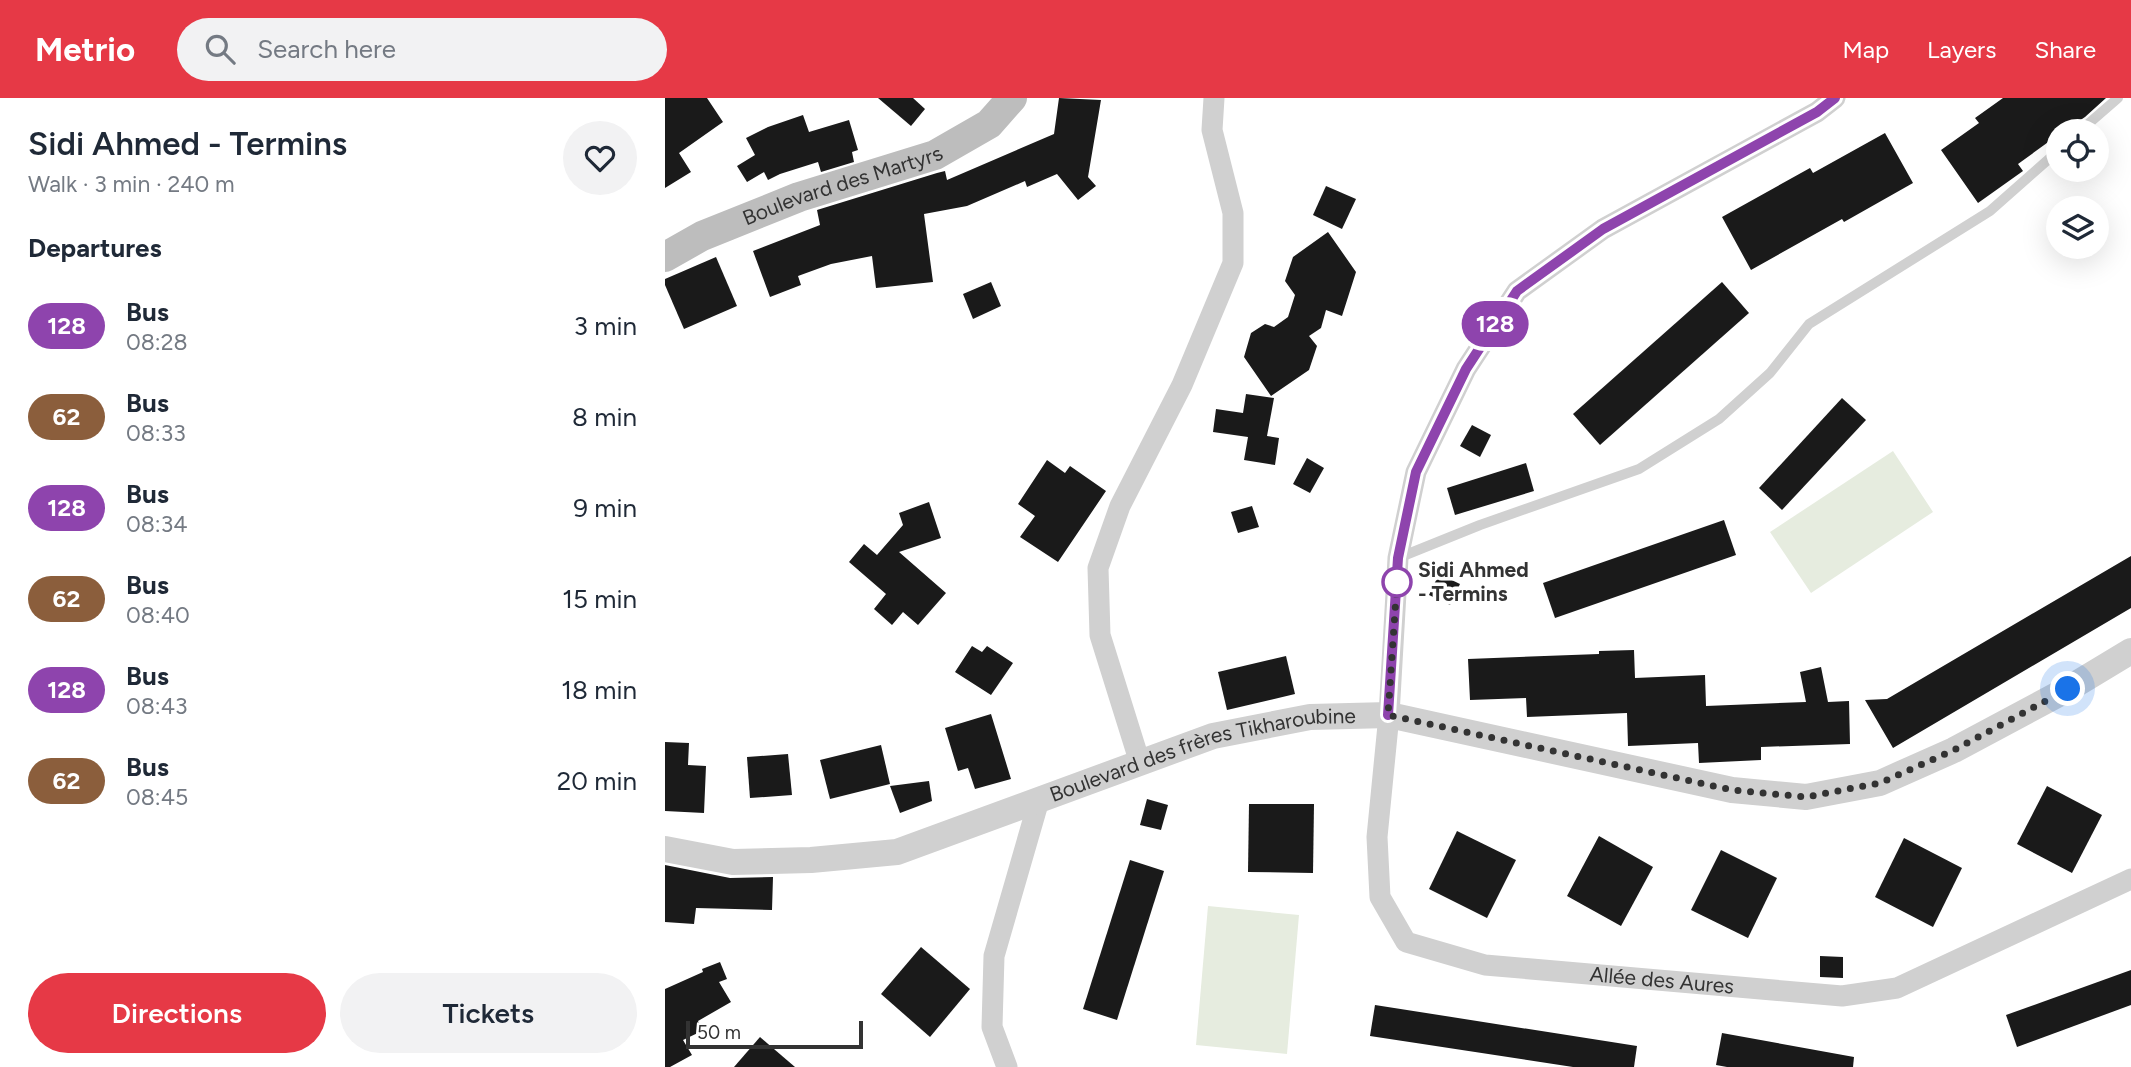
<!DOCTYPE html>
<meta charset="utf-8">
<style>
:root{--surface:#fff;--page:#f2f2f3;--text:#1f2937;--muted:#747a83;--accent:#e63946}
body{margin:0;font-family:Figtree,sans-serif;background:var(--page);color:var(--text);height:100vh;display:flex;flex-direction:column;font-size:26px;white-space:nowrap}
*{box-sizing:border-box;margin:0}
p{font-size:23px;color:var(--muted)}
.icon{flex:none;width:38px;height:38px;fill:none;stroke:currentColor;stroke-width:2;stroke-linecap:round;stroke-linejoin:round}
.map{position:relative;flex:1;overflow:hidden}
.side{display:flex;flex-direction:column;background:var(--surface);width:665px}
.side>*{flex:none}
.badge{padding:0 14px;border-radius:23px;font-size:24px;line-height:46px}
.tools{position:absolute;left:1381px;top:21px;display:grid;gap:14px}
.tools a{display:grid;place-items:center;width:63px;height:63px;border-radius:50%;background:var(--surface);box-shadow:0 7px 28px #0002;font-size:35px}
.scale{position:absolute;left:21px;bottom:18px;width:177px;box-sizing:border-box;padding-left:7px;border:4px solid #333;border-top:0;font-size:19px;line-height:24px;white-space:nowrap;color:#333;-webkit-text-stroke:5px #fff;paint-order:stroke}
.you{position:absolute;width:35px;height:35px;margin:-18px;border:5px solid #fff;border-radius:50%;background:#1a73e8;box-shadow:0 0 0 10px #1a73e833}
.map>.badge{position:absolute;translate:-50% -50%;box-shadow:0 0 0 4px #fff}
h2{padding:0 28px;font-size:26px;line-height:63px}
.round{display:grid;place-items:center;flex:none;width:74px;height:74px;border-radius:37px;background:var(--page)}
.summary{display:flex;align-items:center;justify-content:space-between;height:119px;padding:0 28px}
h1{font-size:33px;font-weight:600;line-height:52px}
.primary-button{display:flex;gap:14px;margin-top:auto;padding:14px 28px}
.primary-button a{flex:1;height:80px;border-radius:42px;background:var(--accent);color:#fff;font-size:28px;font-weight:600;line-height:80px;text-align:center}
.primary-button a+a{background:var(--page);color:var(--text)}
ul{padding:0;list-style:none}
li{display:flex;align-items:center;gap:21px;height:91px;padding:0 28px}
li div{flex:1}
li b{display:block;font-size:26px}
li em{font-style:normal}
li .badge{min-width:77px;font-weight:700;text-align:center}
header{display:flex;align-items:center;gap:42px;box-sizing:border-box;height:98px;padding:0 35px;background:var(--accent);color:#fff}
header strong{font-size:33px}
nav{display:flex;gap:38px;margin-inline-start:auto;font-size:24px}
.search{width:490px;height:63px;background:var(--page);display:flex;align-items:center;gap:18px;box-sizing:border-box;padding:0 24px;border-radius:38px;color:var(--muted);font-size:26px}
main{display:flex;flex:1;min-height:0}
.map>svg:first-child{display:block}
</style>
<header>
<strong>Metrio</strong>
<div class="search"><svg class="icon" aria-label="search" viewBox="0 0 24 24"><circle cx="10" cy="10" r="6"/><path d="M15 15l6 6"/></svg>Search here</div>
<nav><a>Map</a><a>Layers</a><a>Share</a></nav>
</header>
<main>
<section class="side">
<div class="summary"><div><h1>Sidi Ahmed - Termins</h1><p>Walk · 3 min · 240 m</p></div><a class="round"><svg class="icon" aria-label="heart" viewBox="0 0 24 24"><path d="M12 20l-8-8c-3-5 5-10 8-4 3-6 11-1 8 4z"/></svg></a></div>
<h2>Departures</h2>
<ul>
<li><span class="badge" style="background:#8e44ad;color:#fff">128</span><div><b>Bus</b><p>08:28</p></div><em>3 min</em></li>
<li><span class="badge" style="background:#8b5e3c;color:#fff">62</span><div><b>Bus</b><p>08:33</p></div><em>8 min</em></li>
<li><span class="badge" style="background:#8e44ad;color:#fff">128</span><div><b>Bus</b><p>08:34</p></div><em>9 min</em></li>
<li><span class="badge" style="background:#8b5e3c;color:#fff">62</span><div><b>Bus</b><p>08:40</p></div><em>15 min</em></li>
<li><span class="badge" style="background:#8e44ad;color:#fff">128</span><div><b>Bus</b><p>08:43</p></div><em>18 min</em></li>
<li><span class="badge" style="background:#8b5e3c;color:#fff">62</span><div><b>Bus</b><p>08:45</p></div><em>20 min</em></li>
</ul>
<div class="primary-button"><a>Directions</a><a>Tickets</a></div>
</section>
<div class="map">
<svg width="1466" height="969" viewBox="0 0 1466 969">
<rect width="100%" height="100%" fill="#fff"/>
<g fill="#e6ecdf">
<polygon points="1228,353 1268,414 1146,495 1105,434"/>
<polygon points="543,808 634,817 622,956 531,947"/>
</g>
<g fill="#1a1a1a">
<polygon points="0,0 42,0 58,24 14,55 26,74 0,90"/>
<polygon points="213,0 248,0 260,11 246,28"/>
<polygon points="394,0 436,2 423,79 431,88 413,102 392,76 362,89 360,83 302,108 259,116 268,184 211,190 207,158 166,166 133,178 136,187 105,199 88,153 155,127 152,112 272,75 280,73 282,82 389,36"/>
<polygon points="1338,0 1441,0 1420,19 1399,33 1393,33 1393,37 1353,66 1358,73 1313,105 1276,52 1314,25 1310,20"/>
<polygon points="138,17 144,34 184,22 193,52 187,54 189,64 156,74 153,64 115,76 103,82 99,74 82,84 72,68 90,57 81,40 103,29"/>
<polygon points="1220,35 1248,85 1179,124 1177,121 1086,172 1057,119 1145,70 1148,75"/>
<polygon points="661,88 691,101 677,131 648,117"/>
<polygon points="663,134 691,174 677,218 661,212 656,230 644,238 652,248 644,272 606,298 579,259 586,235 600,226 609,229 623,219 630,197 620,183 628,159"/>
<polygon points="51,159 72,208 19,231 0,187 0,181"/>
<polygon points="326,184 336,208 308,221 298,196"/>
<polygon points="1057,184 1084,215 935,347 908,316"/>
<polygon points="581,296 609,300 602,338 614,340 610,367 579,362 583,339 548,334 551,311 578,315"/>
<polygon points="1177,300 1201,322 1117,412 1094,390"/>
<polygon points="807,327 826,337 815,359 795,348"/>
<polygon points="642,360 659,370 645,395 628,386"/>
<polygon points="382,362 400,375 405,368 441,393 393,464 355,439 370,418 353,406"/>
<polygon points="861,365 869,393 790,417 782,390"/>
<polygon points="264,404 276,440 234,454 281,495 253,527 238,514 227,527 209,511 221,496 184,464 199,446 212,457 238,427 234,415"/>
<polygon points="587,408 594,429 573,435 566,414"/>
<polygon points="1059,422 1071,457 890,520 878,485"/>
<polygon points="1466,458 1466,510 1228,650 1200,602 1222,601"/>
<polygon points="774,476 795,486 785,507 764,497"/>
<polygon points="307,548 317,554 322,548 348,565 326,597 290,574"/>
<polygon points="969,552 970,580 1040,577 1041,608 1141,604 1135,574 1156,569 1163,604 1184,603 1185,646 1096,649 1096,662 1034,665 1033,645 963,648 962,615 862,619 861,600 805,602 803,561 934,556 934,553"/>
<polygon points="621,558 630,596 562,612 553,574"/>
<polygon points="326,616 346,681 310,691 303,670 293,673 280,630"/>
<polygon points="0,644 24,645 23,667 41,668 39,715 0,713"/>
<polygon points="216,647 225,686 165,701 155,662"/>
<polygon points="123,656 127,697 85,700 82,659"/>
<polygon points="264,683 267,703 235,715 225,688"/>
<polygon points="1382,688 1437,717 1407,775 1352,746"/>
<polygon points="482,701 503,707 496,732 475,727"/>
<polygon points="584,706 649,706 648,775 583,774"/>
<polygon points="792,733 851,762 822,820 764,791"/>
<polygon points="934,738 988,769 956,828 902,798"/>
<polygon points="1239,740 1297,770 1268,829 1210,799"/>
<polygon points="1056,752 1112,780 1083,840 1026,812"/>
<polygon points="465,762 499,773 452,922 418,911"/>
<polygon points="0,767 65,780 108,779 107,812 31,810 29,826 0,824"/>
<polygon points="256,849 305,891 265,939 216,896"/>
<polygon points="1155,858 1178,859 1178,880 1155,879"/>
<polygon points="55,864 62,881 54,884 66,904 33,923 37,933 18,942 27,957 5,969 0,969 0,891 38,874 37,871"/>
<polygon points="1466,872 1466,907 1352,949 1341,917"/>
<polygon points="710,907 972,948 969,969 908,969 705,938"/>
<polygon points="1057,935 1189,959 1188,969 1062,969 1051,967"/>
<polygon points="95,939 130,969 69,969"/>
</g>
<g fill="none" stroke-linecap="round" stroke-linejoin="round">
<g stroke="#d0d0d0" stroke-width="10">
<polyline points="1415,33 1453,0"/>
<polyline points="733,460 815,427 974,371 1054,321 1105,275 1144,226 1325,113 1393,53"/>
</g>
<g stroke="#d0d0d0" stroke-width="21">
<path id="s1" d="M1170,0L1152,14L938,131L852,193L801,271L751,374L733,460L724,617L712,739L715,799L741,844L820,867L1177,898L1232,890L1466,781"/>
<polyline points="475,665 435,537 433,470 455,408 517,287 568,165 568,115 547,32 549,0"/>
<polyline points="342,969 327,929 329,858 374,702"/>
</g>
<path stroke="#d0d0d0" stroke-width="26" id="s2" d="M0,751L68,764L146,762L232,754L548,638L645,619L724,617L1067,692L1141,699L1215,685L1289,652L1403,591L1466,553"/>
<path stroke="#bdbdbd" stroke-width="30" id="s3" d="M0,159L37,138L134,99L270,57L324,26L347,0"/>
</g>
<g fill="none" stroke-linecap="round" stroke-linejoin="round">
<g stroke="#fff" stroke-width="16">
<polyline id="line" points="723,617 733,460 751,374 801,271 852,193 938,131 1152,14 1170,0"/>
</g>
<use href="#line" stroke="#8e44ad" stroke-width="10"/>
<polyline stroke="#333" stroke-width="7" stroke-dasharray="0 12.6" points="732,484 723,617 1067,692 1141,699 1215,685 1289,652 1403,591"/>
</g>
<circle fill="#fff" stroke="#8e44ad" stroke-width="3.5" cx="732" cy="484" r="14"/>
<g text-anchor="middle" stroke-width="7" stroke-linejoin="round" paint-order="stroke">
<g font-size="21" fill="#333" stroke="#fff">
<text dy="7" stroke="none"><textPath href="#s3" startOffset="192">Boulevard des Martyrs</textPath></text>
<text dy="7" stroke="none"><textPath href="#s2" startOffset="556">Boulevard des frères Tikharoubine</textPath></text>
<text dy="7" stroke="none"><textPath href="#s1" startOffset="1320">Allée des Aures</textPath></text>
</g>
<g font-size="21" font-weight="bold" fill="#333" stroke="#fff" text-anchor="start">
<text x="753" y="479">Sidi Ahmed<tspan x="753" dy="24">- Termins</tspan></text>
</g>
</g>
</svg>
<div class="tools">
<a><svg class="icon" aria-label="locate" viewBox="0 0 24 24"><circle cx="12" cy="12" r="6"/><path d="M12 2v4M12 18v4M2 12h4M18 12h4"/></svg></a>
<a><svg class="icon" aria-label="layers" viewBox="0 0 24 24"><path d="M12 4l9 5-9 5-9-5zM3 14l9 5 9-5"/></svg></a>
</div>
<div class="scale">50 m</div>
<div class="you" style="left:1403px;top:591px"></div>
<b class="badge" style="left:830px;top:226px;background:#8e44ad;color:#fff">128</b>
</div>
</main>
